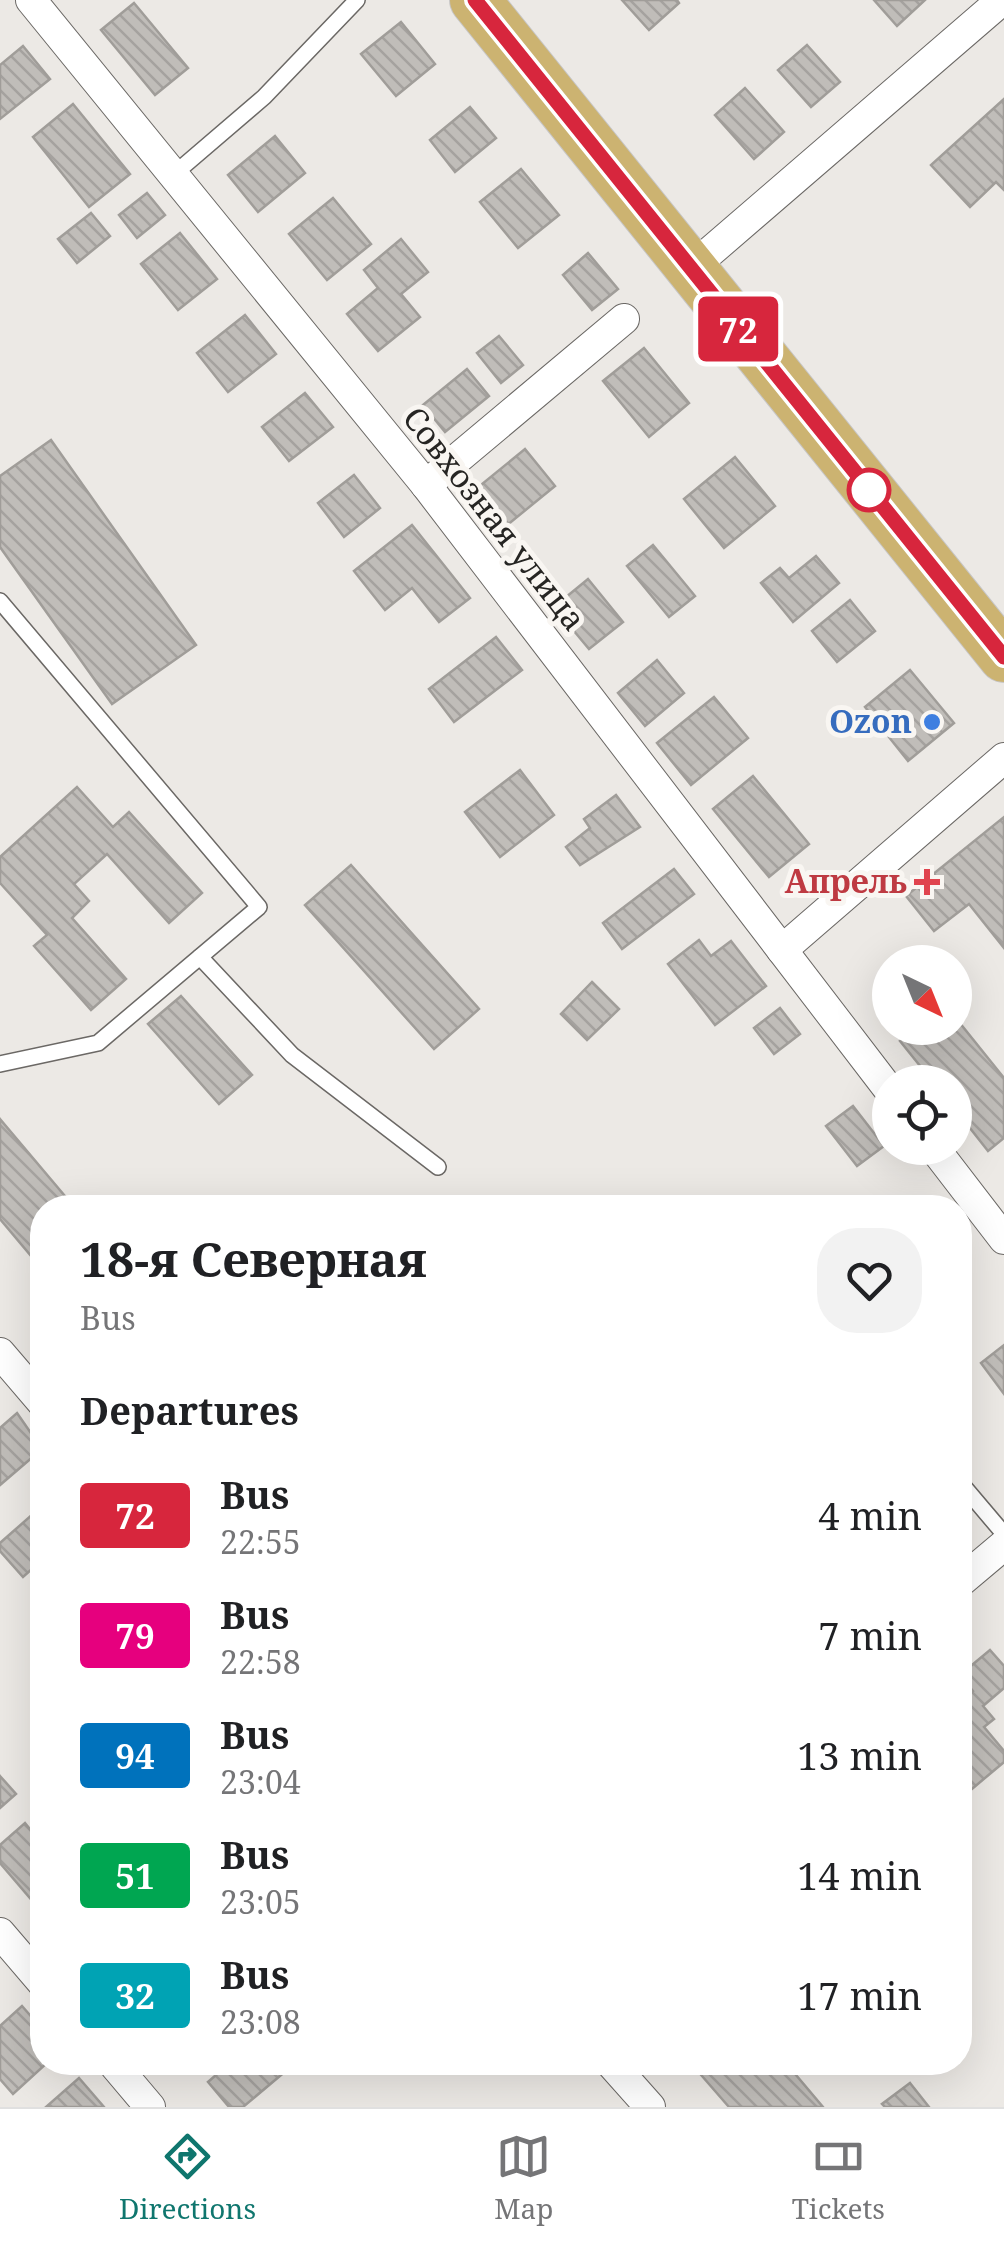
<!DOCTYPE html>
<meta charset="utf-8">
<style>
:root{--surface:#fff;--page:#f2f2f2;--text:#202124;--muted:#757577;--line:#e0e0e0;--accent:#0f766e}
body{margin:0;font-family:"Noto Serif",serif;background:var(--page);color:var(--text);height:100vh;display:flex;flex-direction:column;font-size:38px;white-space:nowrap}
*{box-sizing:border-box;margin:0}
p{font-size:32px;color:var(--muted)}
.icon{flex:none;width:55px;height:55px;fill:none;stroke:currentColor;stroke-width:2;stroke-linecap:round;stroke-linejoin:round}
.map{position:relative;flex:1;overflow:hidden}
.side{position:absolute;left:30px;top:1195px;width:942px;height:880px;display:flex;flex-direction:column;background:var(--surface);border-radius:40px;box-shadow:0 10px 40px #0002}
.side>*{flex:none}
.badge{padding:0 20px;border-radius:8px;font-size:35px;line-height:65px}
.needle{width:65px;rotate:137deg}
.fabs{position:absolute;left:872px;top:945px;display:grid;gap:20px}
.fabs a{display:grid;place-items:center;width:100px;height:100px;border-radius:50%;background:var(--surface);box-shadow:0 10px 40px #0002;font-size:50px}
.map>.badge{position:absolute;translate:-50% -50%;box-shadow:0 0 0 5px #fff}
h2{padding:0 50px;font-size:38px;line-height:90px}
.round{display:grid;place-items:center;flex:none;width:105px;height:105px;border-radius:40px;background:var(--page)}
.summary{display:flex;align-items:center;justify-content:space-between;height:170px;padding:0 50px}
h1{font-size:48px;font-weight:700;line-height:75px}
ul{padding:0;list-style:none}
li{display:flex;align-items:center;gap:30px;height:120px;padding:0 50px}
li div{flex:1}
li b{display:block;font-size:38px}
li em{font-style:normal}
li .badge{min-width:110px;font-weight:700;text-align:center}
.tab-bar{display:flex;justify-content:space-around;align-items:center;height:140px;border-top:2px solid var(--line);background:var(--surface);font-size:28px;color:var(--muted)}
.tab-bar a{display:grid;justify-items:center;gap:5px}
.tab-bar .on{color:var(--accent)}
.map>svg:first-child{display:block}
</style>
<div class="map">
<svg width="1004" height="2107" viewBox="0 0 1004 2107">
<defs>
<pattern id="building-back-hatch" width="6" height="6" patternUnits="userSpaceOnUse" patternTransform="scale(2.5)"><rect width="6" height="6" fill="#c0bdb9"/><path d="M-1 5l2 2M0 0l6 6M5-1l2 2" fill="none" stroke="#a5a29f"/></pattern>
</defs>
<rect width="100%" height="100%" fill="#ece9e5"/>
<g fill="url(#building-back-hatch)" stroke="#a09d99" stroke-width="2.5">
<polygon points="622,0 677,0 679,3 649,30"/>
<polygon points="874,0 925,0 897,26"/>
<polygon points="134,3 188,68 155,95 101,30"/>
<polygon points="401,22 435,64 396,96 361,54"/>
<polygon points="807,45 840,82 811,107 778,70"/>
<polygon points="23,46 50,79 0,119 0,65"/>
<polygon points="745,88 784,132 754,159 715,115"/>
<polygon points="1004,99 1004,190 996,182 970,207 931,165"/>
<polygon points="73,104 130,174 89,207 33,137"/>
<polygon points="470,107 496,138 455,172 430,140"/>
<polygon points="275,136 305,173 258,212 228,175"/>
<polygon points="521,169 559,215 518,248 480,202"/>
<polygon points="147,193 165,215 137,238 119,215"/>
<polygon points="333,198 371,244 327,280 289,234"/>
<polygon points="91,213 110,236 77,263 58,239"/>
<polygon points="180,233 217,279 178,310 141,264"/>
<polygon points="401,239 428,272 401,294 420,317 378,351 347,314 378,288 364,270"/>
<polygon points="588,253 618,289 592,310 563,275"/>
<polygon points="245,315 276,354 228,392 197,353"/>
<polygon points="499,336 523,365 501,383 477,353"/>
<polygon points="644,348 689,403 649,437 603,381"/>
<polygon points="467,369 489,396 445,432 423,405"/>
<polygon points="305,393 333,427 289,461 262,427"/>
<polygon points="51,440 196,645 112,704 0,547 0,476"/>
<polygon points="525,449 555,486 495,535 465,498"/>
<polygon points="735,457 775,506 724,548 684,499"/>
<polygon points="354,475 380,508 344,537 318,503"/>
<polygon points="412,525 470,598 439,622 412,588 385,610 354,571"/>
<polygon points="653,545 695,596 669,617 627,566"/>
<polygon points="816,556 839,583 793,622 761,583 780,568 789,578"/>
<polygon points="588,579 623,622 589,649 554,607"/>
<polygon points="850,600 875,631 837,662 812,631"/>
<polygon points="496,637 522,670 454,722 429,689"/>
<polygon points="657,660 684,693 645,726 618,693"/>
<polygon points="910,670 954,723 908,761 865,707"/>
<polygon points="714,697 748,738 691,785 657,743"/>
<polygon points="520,770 554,815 500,857 465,812"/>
<polygon points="753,776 809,844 769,877 713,809"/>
<polygon points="77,787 113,827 129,812 202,893 169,923 107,854 74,884 89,901 72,918 126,979 91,1010 34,946 47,935 0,883 0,857"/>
<polygon points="616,795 640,827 580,865 566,847 590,828 584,819"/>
<polygon points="1004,817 1004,948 969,904 934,931 906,896"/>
<polygon points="351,865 479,1009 434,1049 305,905"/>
<polygon points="674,869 694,894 622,949 603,923"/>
<polygon points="699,940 711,956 731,941 766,986 715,1025 668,964"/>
<polygon points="592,982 619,1009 587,1040 561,1014"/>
<polygon points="181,996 252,1075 219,1104 148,1024"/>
<polygon points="780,1008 800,1034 774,1054 754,1028"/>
<polygon points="955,1017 1004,1078 1004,1138 988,1151 955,1109 955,1082 933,1082 900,1041 918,1028 955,1028"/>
<polygon points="853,1106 884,1146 857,1166 826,1126"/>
<polygon points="0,1119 75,1208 42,1208 42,1269 0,1219"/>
<polygon points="1004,1345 1004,1394 981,1363"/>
<polygon points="17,1413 42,1449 0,1485 0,1428"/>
<polygon points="42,1506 42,1560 23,1577 0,1551 0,1543"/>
<polygon points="990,1650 1004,1666 1004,1688 983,1706 994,1719 984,1727 1004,1751 1004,1762 960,1799 960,1702 973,1691 960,1675"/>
<polygon points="0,1776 16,1794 0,1808"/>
<polygon points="25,1823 42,1844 42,1898 35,1904 0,1863 0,1845"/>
<polygon points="22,2006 42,2029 42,2062 48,2062 13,2094 0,2079 0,2026"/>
<polygon points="231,2062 281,2062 287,2070 243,2107 229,2107 208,2082"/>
<polygon points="702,2062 785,2062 823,2107 729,2107 695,2068"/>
<polygon points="79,2078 104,2107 46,2107"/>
<polygon points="910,2083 929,2107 885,2107 882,2104"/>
</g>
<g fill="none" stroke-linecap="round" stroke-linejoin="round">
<g stroke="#6b6865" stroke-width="18">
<g id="lane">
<polyline points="173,175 264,97 357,0"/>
<polyline points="0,601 259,907 98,1043 0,1064"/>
<polyline points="200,957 292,1055 438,1167"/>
<polyline points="960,1482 1004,1534"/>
</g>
</g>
<g stroke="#6b6865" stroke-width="32">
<g id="street">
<polyline points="31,0 426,485 890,1091"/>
<polyline points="689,270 1002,0"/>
<polyline points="426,485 624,319"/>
<polyline points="782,950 1004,758"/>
<polyline points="934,1148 1004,1239"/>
<polyline points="0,1353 42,1402"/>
<polyline points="960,1582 1004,1545"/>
<polyline points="0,1933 42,1982"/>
<polyline points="112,2062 150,2107"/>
<polyline points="610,2062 650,2107"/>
</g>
</g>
<g stroke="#c7c6c6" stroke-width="52">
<polyline id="primary" points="475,0 1004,657"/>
</g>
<use href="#lane" stroke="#fff" stroke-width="15"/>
<use href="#street" stroke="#fff" stroke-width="30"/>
<use href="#primary" stroke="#ccb371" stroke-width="50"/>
</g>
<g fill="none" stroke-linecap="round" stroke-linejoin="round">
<g stroke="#fff" stroke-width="22">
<polyline id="line" points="475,0 1004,657"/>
</g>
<use href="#line" stroke="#d7263d" stroke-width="15"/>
</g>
<circle fill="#fff" stroke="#d7263d" stroke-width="5" cx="869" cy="490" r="20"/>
<circle fill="#3f7fe0" stroke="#f9f6f2" stroke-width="4" cx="932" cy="722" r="10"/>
<path fill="#e0444e" stroke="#f9f6f2" stroke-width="4" d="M922 867h10v10h10v10h-10v10h-10v-10h-10v-10h10z"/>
<g text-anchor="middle" stroke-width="10" stroke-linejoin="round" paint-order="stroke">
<g font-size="32" fill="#262523" stroke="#f9f6f2">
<text transform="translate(494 519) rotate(52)" y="11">Совхозная улица</text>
</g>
<g font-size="32" font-weight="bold" fill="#366cbe" stroke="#f9f6f2" text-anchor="end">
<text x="912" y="733">Ozon</text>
</g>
<g font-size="32" font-weight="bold" fill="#be3a42" stroke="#f9f6f2" text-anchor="end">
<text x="907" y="893">Апрель</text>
</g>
</g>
</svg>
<div class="fabs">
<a><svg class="needle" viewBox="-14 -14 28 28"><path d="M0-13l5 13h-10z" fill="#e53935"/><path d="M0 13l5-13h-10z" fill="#757577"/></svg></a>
<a><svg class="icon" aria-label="locate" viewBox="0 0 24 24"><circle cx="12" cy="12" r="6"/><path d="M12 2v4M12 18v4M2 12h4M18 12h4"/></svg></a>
</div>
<b class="badge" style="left:738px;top:329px;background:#d7263d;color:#fff">72</b>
<section class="side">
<div class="summary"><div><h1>18-я Северная</h1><p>Bus</p></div><a class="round"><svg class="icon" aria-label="heart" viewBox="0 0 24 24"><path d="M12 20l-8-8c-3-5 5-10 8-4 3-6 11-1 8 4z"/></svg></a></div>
<h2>Departures</h2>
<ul>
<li><span class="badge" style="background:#d7263d;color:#fff">72</span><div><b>Bus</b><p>22:55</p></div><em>4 min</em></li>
<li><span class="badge" style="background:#e6007e;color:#fff">79</span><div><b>Bus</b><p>22:58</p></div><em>7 min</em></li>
<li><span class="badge" style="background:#0072bc;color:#fff">94</span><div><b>Bus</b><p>23:04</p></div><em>13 min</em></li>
<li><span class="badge" style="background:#00a651;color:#fff">51</span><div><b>Bus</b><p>23:05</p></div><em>14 min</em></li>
<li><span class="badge" style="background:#00a3b4;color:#fff">32</span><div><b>Bus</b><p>23:08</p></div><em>17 min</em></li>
</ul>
</section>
</div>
<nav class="tab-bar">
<a class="on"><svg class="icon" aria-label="directions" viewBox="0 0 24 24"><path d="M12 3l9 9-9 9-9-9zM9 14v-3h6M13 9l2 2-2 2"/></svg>Directions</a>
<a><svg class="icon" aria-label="map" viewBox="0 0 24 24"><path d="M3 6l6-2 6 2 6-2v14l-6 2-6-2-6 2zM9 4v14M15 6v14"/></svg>Map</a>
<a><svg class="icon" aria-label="tickets" viewBox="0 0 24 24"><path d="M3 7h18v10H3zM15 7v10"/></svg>Tickets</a>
</nav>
